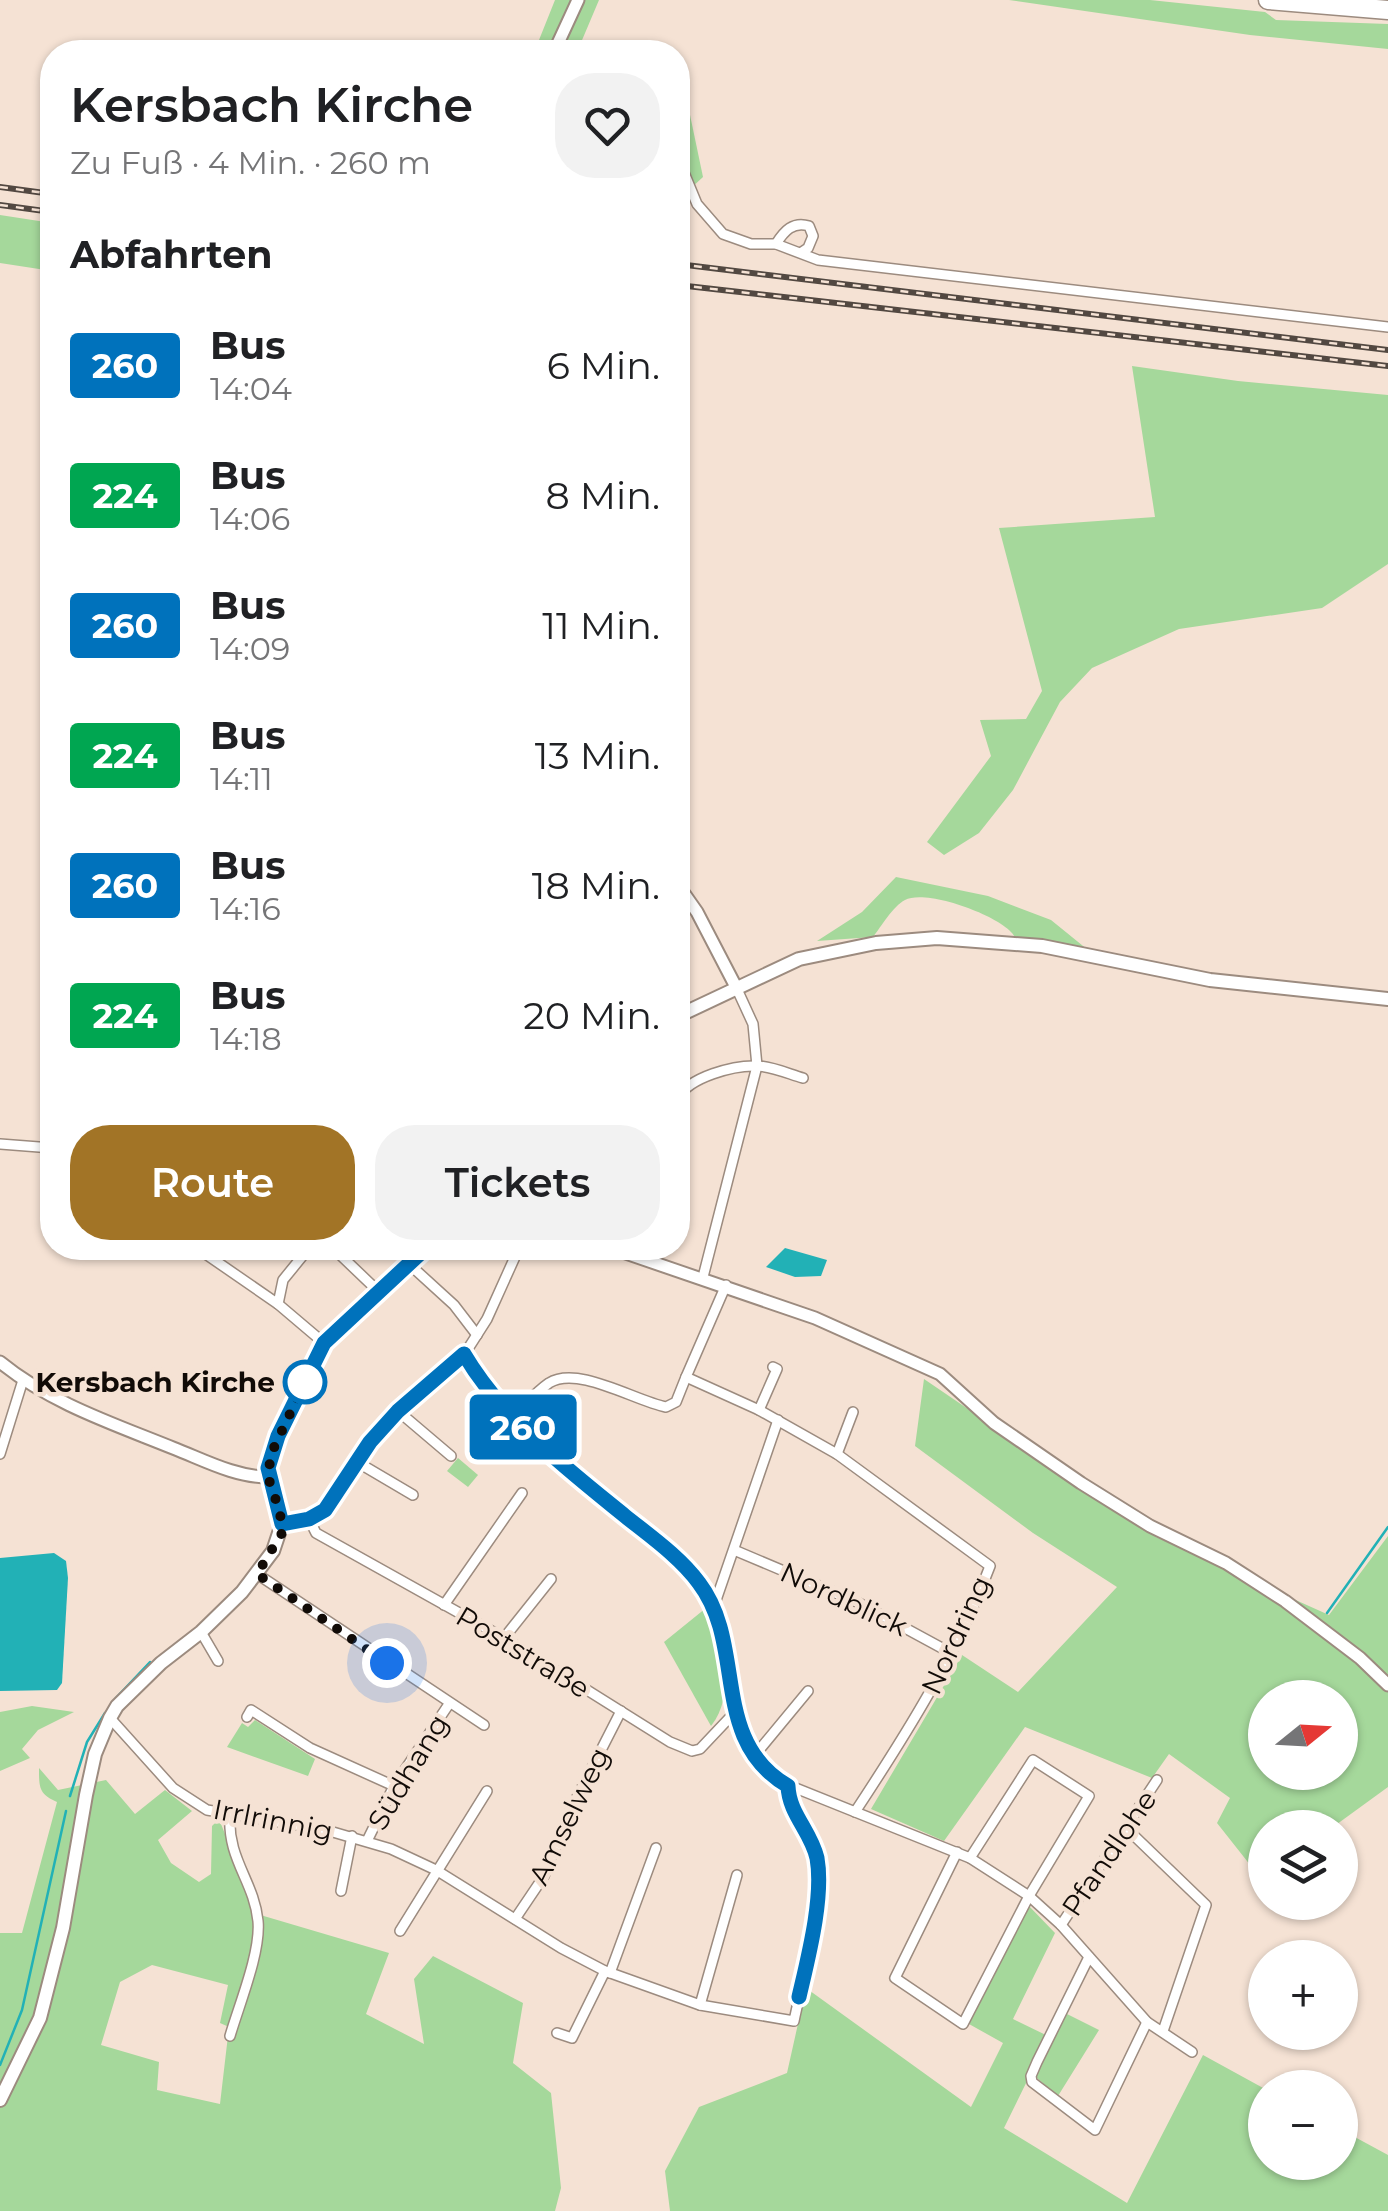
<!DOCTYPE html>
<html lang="de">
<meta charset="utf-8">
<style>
:root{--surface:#fff;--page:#f2f2f2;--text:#202124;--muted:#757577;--accent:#a27426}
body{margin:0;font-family:Montserrat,sans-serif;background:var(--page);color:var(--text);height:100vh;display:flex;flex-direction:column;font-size:38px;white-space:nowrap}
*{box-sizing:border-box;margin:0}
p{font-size:32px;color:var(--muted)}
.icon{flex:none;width:55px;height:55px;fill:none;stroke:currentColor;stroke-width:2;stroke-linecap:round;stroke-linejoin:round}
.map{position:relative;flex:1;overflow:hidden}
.panel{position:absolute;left:40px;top:40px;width:650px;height:1220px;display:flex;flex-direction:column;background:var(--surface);border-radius:40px;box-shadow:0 2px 8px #0004}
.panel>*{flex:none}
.badge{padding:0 20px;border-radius:8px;font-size:35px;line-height:65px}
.needle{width:65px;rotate:72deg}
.fabs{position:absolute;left:1248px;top:1680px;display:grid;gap:20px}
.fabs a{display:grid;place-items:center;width:110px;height:110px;border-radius:50%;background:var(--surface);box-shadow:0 2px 8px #0004;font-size:50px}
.you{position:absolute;width:50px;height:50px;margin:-25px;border:8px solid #fff;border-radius:50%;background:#1a73e8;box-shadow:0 0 0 15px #1a73e833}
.map>.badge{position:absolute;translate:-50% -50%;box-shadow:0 0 0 5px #fff}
h2{padding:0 30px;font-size:38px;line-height:90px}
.round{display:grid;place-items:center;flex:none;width:105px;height:105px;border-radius:40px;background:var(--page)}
.summary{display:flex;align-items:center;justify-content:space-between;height:170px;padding:0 30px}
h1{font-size:48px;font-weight:600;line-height:75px}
.primary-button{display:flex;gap:20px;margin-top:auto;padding:20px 30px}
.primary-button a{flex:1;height:115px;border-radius:40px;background:var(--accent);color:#fff;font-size:40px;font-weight:600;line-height:115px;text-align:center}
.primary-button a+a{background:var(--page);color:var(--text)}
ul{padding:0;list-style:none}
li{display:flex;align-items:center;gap:30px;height:130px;padding:0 30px}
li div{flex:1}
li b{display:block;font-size:38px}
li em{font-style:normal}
li .badge{min-width:110px;font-weight:700;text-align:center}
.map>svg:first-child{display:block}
</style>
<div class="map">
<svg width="1388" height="2211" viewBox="0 0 1388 2211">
<rect width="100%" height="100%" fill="#f5e2d4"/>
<g fill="#a5d89b" fill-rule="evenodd">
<polygon points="555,0 599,0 577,52 517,52 519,47 539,40"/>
<polygon points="1009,0 1150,0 1265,12 1276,20 1388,24 1388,49 1250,35"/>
<polygon points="678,90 685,91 703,177 678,200"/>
<polygon points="0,215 52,223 52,271 0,263"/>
<polygon points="1132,366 1238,381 1388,395 1388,564 1322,608 1179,629 1092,668 1060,702 1013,790 979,833 944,855 927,842 991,756 980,720 1026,719 1042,691 999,528 1155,517"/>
<path d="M896,877L988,896L1051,920L1088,950L1015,937C1005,917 926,888 905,900C893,906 881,927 873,937L817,941L862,912Z"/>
<path d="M924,1379L1156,1537L1329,1615L1388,1536V1787L1333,1827L1265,1828V1878L1262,1880L1217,1823L1230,1798L1169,1754L1152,1778L1025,1727L944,1841L871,1809L962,1655L1018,1692L1117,1587L1033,1533L915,1446ZM1265,1698H1340V1772H1265Z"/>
<polygon points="458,1458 478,1475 468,1487 447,1471"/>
<path d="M706,1608C722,1644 737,1693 711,1726L664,1642Z"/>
<polygon points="32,1706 74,1712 38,1730 22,1749 30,1758 0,1771 0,1712"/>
<polygon points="255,1720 315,1759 308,1776 227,1747 242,1723 248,1727"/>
<path d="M39,1768L58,1790L106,1780L135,1814L165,1790L192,1811L158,1840L171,1863L199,1882L211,1874L212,1826L219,1819L257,1914L389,1953L366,2014L424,2044L414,1979L433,1956L523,2003L513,2063L551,2093L561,2188L555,2211H0V1933H22L57,1802C39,1794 39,1788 39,1768ZM152,1965L228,1985L220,2023L229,2027L220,2104L157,2090L159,2062L101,2045L120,1982Z"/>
<polygon points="1028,1905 1055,1933 1013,2019 1052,2038 1065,2013 1099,2030 1058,2096 1031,2073 1004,2128 1127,2203 1203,2055 1265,2089 1265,2162 1340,2162 1340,2129 1388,2155 1388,2211 670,2211 665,2171 699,2107 787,2073 806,1988 971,2107 1003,2043 969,2024"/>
</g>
<g fill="#22b1b6">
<polygon points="785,1248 827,1260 821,1276 795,1277 766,1267"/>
<polygon points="54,1553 66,1561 68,1578 62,1683 57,1690 0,1691 0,1558"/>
</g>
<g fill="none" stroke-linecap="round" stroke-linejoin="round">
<g stroke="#22b1b6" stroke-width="2.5">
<polyline points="1327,1613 1388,1527"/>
<polyline points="115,1699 150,1662"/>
<polyline points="70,1796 87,1742 105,1713"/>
<polyline points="0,2065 22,2010 66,1811"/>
</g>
<g stroke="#9c8b7f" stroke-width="12">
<g id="minor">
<polyline points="678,158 697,204 723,234 751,244 776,244 818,260 1388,327"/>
<path d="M776,244C784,231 793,221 809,226L813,236L808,248L802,252"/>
<path d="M678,1098C689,1077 734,1065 757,1066C771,1066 789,1074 803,1078"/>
<polyline points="0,1144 52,1148"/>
<polyline points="197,1248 278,1304 324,1343"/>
<polyline points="333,1248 379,1292"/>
<polyline points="409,1264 454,1305 477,1335"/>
<polyline points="703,1277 757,1066 753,1024 736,987"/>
<path d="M726,1285L686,1377L759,1410L837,1454L990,1566C956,1655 907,1733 855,1812"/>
<polyline points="278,1304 283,1280 309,1248"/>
<polyline points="464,1355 480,1380 559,1463 648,1535 698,1581 714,1606 723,1631 734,1713 755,1755 778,1781 970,1858 1029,1896 1061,1925 1147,2022 1192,2052"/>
<polyline points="759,1410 777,1369 773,1367"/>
<polyline points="398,1411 451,1456"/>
<path d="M513,1416C524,1406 536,1392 549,1383C578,1365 635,1401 666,1407L676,1402L686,1377"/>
<polyline points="0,1454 23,1380"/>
<polyline points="837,1454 853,1412"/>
<polyline points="357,1462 413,1495"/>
<polyline points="309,1519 316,1533 504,1638 670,1742 692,1751 700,1749 734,1713"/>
<polyline points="282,1524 309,1519 325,1510 370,1442 398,1411 464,1355 487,1319 519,1248"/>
<polyline points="734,1550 857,1602 951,1653"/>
<polyline points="257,1574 484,1725"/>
<polyline points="444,1605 522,1493"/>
<polyline points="714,1606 778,1420"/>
<polyline points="201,1632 218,1661"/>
<polyline points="504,1638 551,1579"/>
<polyline points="247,1717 251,1710 310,1748 394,1786"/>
<path d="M110,1718L173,1788L207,1810L326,1830L391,1849L436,1870L561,1948L605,1971L700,2005L794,2021C803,1977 825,1901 816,1858C811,1832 789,1814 788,1787"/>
<polyline points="755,1755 808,1691"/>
<polyline points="1125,1827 1206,1905 1163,2031"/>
<polyline points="367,1841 394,1786 449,1704"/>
<polyline points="957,1852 895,1978 963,2024 1029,1896 1089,1796 1033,1760 970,1858"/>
<polyline points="341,1891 352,1836"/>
<polyline points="515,1919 544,1876 571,1809 621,1711"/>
<polyline points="1061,1925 1157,1780"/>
<polyline points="400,1931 487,1791"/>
<polyline points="1089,1957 1037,2062 1031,2076 1032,2082 1095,2130 1147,2022"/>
<polyline points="610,1973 656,1848"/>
<polyline points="700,2005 737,1875"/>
<polyline points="557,2033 572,2038 605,1971"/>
<path d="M230,2036C239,2005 261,1952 258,1921C254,1881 227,1859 230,1815"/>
</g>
</g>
<g stroke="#9c8b7f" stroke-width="15">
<g id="tertiary">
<polyline points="554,52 578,0"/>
<polyline points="678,885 697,912 736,987"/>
<polyline points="611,1248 815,1318 940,1374 994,1423 1081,1483 1150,1526 1226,1563 1285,1601 1360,1658 1388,1685"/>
<path d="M0,1362C50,1403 114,1424 173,1448C204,1460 235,1477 268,1477"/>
</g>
</g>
<g stroke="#9c8b7f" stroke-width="16">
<g id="secondary">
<polyline points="678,1016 799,959 876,943 937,938 1042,946 1210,980 1388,999"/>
<polyline points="0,2100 40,2018 63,1928 86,1795 95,1754 110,1718 117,1706 161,1663 201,1632 242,1592 273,1551 282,1524 268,1468 278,1436 312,1368 324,1343 339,1326 426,1248"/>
</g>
</g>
<g stroke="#9c8b7f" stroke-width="21">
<polyline id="motorway" points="1268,0 1388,10"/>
</g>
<use href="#minor" stroke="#fff" stroke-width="9"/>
<use href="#tertiary" stroke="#fff" stroke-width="11"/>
<use href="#secondary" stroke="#fff" stroke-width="12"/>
<use href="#motorway" stroke="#fff" stroke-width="18"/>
<g stroke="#524841" stroke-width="6">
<g id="rail">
<polyline points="0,187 52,194"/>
<polyline points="0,205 52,212"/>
<polyline points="678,264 1388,350"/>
<polyline points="678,285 1388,366"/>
</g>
</g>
<use href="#rail" stroke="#f5e2d4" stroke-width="2.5" stroke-dasharray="8" stroke-linecap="butt"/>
</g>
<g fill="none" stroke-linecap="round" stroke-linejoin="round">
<g stroke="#fff" stroke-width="22">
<path id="line" d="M426,1248L324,1343L278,1436L268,1468L282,1524L309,1519L325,1510L370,1442L398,1411L464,1354C503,1420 567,1469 625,1516C650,1536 680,1557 699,1583C747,1646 709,1740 788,1786C789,1814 811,1831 817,1858C824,1897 808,1958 799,1997"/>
</g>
<use href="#line" stroke="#0072bc" stroke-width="15"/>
<polyline stroke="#110b07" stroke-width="10" stroke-dasharray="0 18" points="305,1382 271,1454 268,1477 280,1512 282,1533 257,1574 387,1663"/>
</g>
<circle fill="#fff" stroke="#0072bc" stroke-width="5" cx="305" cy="1382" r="20"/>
<g text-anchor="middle" stroke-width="9" stroke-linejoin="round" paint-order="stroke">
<g font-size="28" font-weight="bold" fill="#110b07" stroke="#f5e2d4" text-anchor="end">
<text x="275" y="1392">Kersbach Kirche</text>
</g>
<g font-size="28" fill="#110b07" stroke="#f5e2d4">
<text transform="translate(844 1599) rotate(25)" y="10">Nordblick</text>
<text transform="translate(956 1635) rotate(-65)" y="10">Nordring</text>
<text transform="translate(523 1652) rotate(31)" y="10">Poststraße</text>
<text transform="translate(408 1772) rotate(-59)" y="10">Südhang</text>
<text transform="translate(569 1816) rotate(-64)" y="10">Amselweg</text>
<text transform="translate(273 1820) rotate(11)" y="10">Irrlrinnig</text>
<text transform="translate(1109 1853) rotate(-56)" y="10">Pfandlohe</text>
</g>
</g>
</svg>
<div class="fabs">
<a><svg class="needle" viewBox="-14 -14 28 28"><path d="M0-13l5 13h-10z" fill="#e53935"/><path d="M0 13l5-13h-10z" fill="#757577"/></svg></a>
<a><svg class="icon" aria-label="layers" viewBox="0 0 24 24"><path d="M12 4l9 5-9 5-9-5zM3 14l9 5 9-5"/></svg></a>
<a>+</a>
<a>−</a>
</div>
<div class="you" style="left:387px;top:1663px"></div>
<b class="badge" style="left:523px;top:1427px;background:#0072bc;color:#fff">260</b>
<section class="panel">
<div class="summary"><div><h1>Kersbach Kirche</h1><p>Zu Fuß · 4 Min. · 260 m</p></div><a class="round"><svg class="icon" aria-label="heart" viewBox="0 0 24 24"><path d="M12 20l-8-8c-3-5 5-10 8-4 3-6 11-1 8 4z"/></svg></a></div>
<h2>Abfahrten</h2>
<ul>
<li><span class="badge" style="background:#0072bc;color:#fff">260</span><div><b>Bus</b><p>14:04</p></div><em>6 Min.</em></li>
<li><span class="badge" style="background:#00a651;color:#fff">224</span><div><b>Bus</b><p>14:06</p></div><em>8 Min.</em></li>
<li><span class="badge" style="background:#0072bc;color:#fff">260</span><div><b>Bus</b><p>14:09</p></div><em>11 Min.</em></li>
<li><span class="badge" style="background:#00a651;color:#fff">224</span><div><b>Bus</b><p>14:11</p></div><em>13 Min.</em></li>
<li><span class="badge" style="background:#0072bc;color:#fff">260</span><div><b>Bus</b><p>14:16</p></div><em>18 Min.</em></li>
<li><span class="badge" style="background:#00a651;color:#fff">224</span><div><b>Bus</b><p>14:18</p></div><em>20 Min.</em></li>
</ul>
<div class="primary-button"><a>Route</a><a>Tickets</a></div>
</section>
</div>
